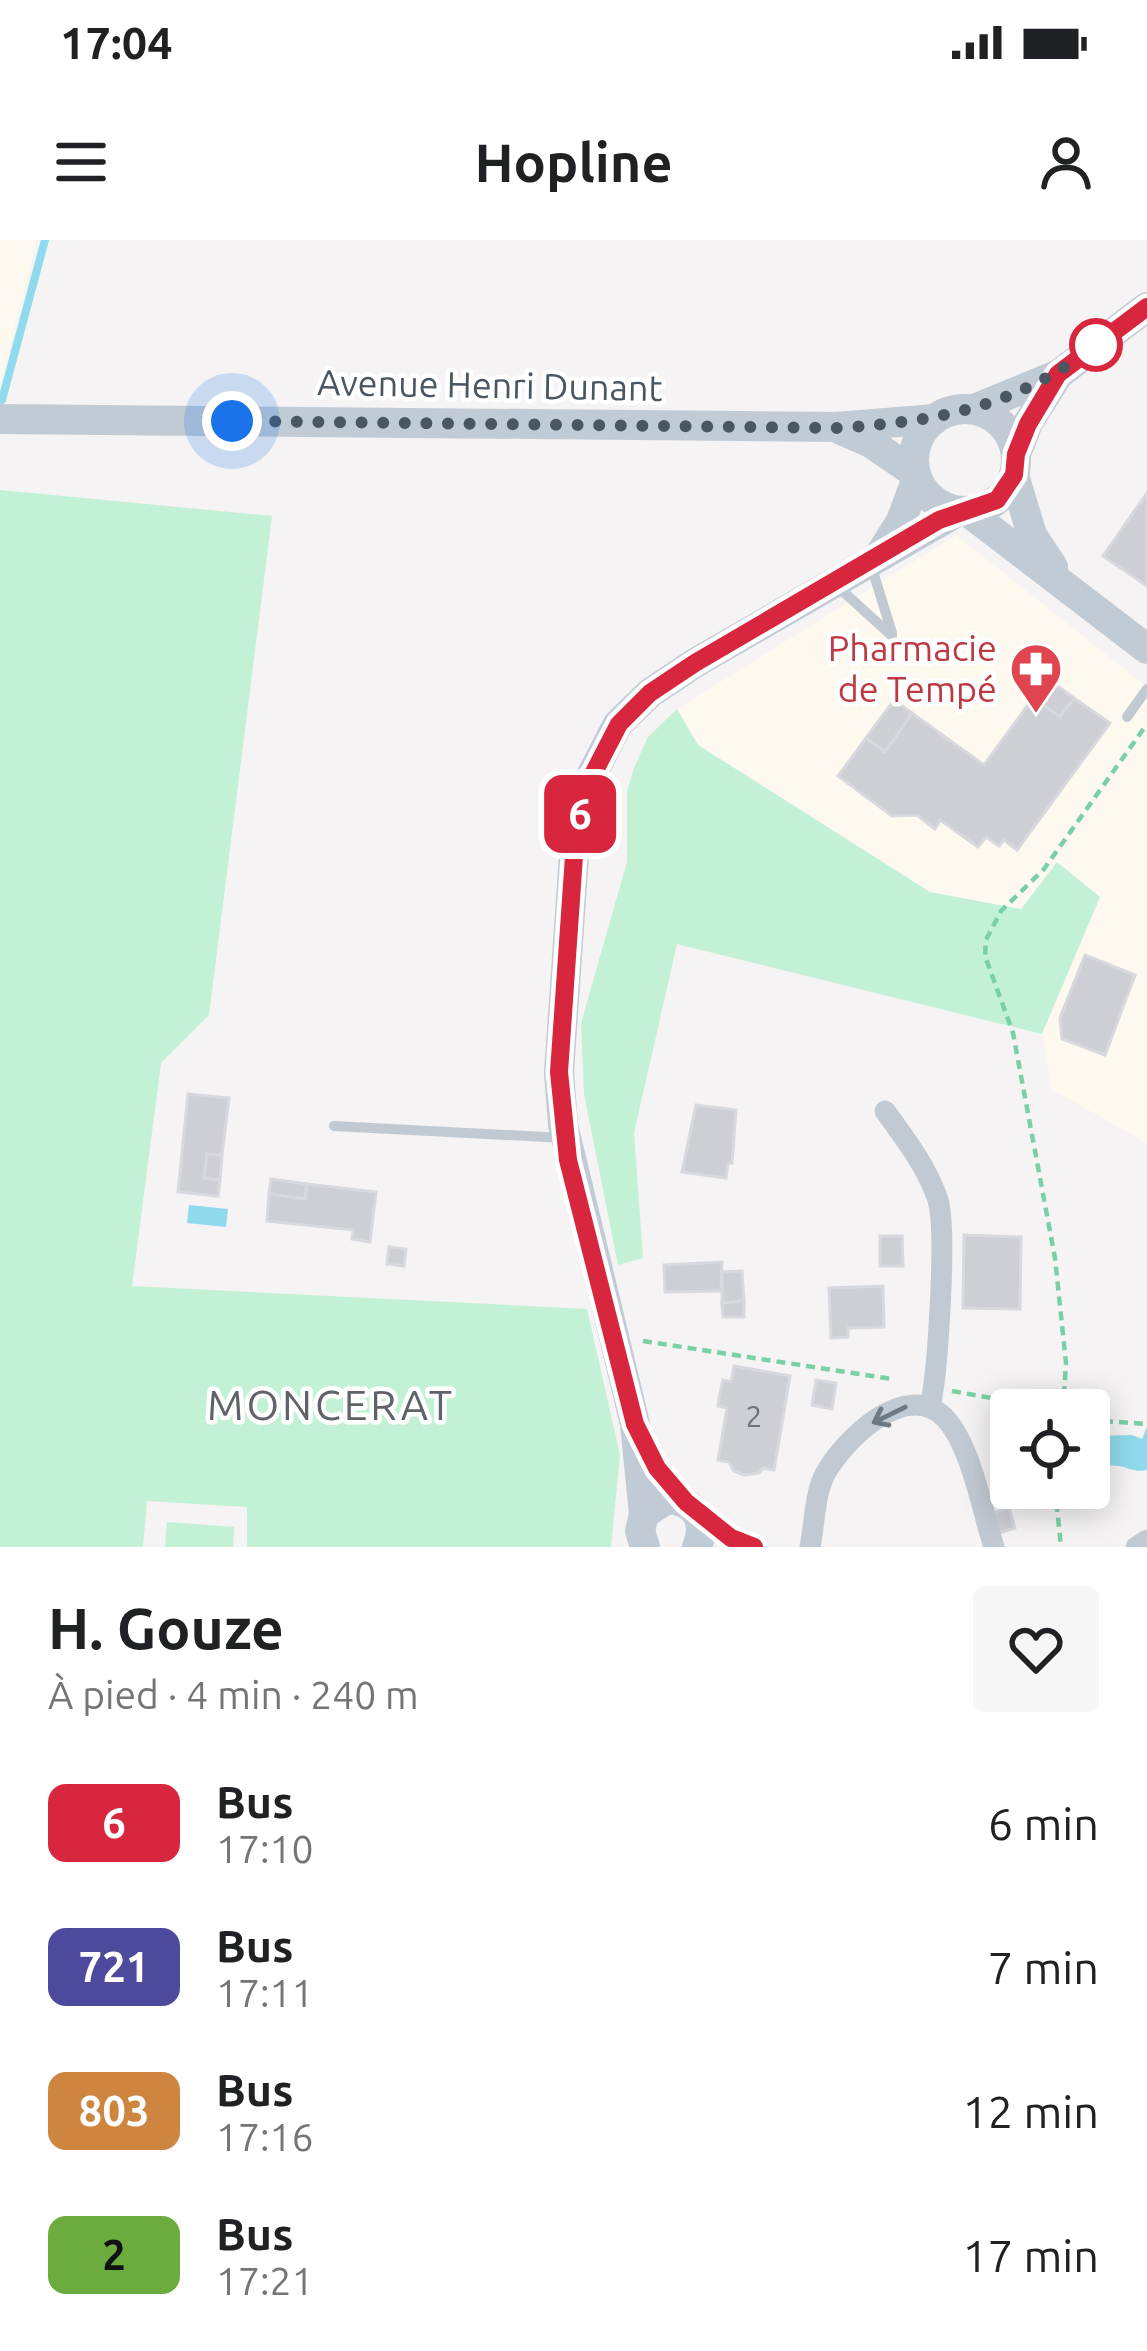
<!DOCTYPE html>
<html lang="fr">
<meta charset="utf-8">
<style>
:root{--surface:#fff;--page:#f6f6f6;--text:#202124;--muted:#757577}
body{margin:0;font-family:Ubuntu,sans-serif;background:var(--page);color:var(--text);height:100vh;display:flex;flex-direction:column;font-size:45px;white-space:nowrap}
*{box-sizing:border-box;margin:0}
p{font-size:39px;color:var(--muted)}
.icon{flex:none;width:66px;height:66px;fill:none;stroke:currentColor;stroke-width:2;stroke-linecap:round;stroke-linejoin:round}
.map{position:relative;height:1307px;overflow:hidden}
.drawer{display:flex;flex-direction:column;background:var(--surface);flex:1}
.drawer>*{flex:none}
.badge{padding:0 24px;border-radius:18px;font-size:42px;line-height:78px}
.controls{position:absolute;left:990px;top:1149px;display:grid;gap:24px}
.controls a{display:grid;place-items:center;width:120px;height:120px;border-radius:12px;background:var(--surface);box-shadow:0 6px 30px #0003;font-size:60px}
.you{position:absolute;width:60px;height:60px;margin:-30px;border:9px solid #fff;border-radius:50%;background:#1a73e8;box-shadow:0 0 0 18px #1a73e833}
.map>.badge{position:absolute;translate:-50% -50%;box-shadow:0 0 0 6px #fff}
.round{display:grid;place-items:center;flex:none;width:126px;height:126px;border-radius:12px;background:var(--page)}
.summary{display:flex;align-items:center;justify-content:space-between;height:204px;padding:0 48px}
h1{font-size:57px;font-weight:700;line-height:90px}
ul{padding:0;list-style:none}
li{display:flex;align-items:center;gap:36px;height:144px;padding:0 48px}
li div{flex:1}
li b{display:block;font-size:45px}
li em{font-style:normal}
li .badge{min-width:132px;font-weight:700;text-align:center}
.status{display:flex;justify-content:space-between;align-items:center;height:84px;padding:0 60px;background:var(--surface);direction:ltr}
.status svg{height:33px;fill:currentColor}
header{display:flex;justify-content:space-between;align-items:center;height:156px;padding:0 48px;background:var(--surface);font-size:54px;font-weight:700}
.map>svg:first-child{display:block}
</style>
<div class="status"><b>17:04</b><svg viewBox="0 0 49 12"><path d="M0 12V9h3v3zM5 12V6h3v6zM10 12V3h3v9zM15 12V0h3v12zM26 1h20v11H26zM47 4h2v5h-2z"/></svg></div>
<header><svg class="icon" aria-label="menu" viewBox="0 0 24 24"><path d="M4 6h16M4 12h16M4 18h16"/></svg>Hopline<svg class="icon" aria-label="person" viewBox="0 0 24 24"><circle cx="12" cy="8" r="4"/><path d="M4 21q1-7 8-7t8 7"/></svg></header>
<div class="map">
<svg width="1147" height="1307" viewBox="0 0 1147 1307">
<rect width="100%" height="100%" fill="#f5f3f3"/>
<g fill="#fdf9ef">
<polygon points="0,0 37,0 0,146"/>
<polygon points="956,295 1147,447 1147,903 1051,849 1042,794 1100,657 1021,669 930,652 698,505 677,469"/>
</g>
<g fill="#c3f1d5">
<polygon points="0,250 272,276 209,775 161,823 132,1046 587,1069 620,1215 611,1307 247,1307 247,1267 147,1261 143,1307 0,1307"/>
<polygon points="677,469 698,505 930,652 1021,669 1057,622 1100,657 1042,794 677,704 634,893 643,1018 618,1025 584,854 581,783 627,622 627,551 634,528 648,497"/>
<polygon points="167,1282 234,1287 233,1307 165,1307"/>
</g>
<g fill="#90daee">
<polygon points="189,965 228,969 226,987 187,983"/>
<path d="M1147,1187V1230C1132,1234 1121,1221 1105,1227L1094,1246L1085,1252L1072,1249L1089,1248V1196L1132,1195L1142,1199Z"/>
</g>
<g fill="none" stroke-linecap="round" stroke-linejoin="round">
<polyline stroke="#90daee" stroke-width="8" points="2,160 45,0"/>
</g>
<g fill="#cdcfd5" stroke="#d7d9de" stroke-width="3">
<polygon points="1147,253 1147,346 1103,316"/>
<polygon points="1047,438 1074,458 1060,477 1033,458"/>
<polygon points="1033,458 1060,477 1074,458 1110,483 1017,610 1004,600 999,606 986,597 978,607 940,580 935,589 917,575 892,576 838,536 866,498 885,512 912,473 984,525"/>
<polygon points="894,460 912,473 885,512 866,498"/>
<polygon points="1085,715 1135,735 1105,815 1062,799 1060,778"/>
<polygon points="188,854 229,858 222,915 207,914 204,938 220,940 218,956 178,952"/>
<polygon points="696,865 736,870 732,923 728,923 726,938 682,932"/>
<polygon points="207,914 222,915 220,940 204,938"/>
<polygon points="271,939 307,944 305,959 269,954"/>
<polygon points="307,944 376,952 370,1002 352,999 353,990 267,981 269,954 305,959"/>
<polygon points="964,995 1021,997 1020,1069 963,1068"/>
<polygon points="880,996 902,996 903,1026 880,1026"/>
<polygon points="389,1007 406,1009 404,1026 387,1024"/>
<polygon points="722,1022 721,1051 665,1052 664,1025"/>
<polygon points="742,1031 744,1061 722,1063 722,1032"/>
<polygon points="883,1046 884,1087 848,1088 848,1097 831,1098 829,1048"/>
<polygon points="744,1061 744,1077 723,1077 722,1063"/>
<polygon points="734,1126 790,1136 774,1230 763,1228 759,1233 744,1235 734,1231 729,1222 718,1220 727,1168 718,1166 720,1153 723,1140 731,1142"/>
<polygon points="816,1140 836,1143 832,1169 812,1165"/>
<polygon points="1009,1268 1015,1288 999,1293 993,1273"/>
</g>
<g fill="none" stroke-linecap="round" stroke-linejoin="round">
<g stroke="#7ad0a6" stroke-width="4.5" stroke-dasharray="9 6" stroke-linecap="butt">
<polyline points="643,1101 892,1139"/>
<polyline points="952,1151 1059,1170"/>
<polyline points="1063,1170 1066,1123 1055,1018 1013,793 985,716 986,700 1001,671 1044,629 1147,484"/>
<polyline points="1089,1180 1147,1184"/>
<polyline points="1055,1248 1061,1307"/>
</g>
<g stroke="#c1cad2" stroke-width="10">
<polyline points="871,325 892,393"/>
<polyline points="837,346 892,396"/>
<polyline points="1127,477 1147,449"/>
<polyline points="334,886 565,898"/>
</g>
<g stroke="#c1cad2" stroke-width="21">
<path d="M885,871C906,900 927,927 938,960C947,991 938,1132 930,1167"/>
<polyline points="698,1274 744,1305"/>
<path d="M810,1307C815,1283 814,1256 825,1234C844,1200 905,1139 944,1177C971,1204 982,1271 994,1307"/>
<polyline points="1136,1307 1147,1300"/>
</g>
<g stroke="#c1cbd6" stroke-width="30">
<polyline points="974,169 1059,134 1147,67"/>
<circle cx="965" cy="220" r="51"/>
<polyline points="0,179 836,187 935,179"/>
<polyline points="841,190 871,203 915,233"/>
<polyline points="1016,214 1028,183 1058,135"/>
<polyline points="1014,235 1032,295 1053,327"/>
<polyline points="967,271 1147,409"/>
<polyline points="881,313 901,281 917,238"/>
<polyline points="644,1274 635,1184 563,885 559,832 574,616 589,540 618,484 650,453 695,423 959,271"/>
<path d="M645,1307L640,1291L644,1274L667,1259C695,1260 708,1282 697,1307"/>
</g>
</g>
<defs><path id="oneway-shaft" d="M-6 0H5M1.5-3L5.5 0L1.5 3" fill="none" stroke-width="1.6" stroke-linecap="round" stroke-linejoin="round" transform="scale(3)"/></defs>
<use stroke="#6e7983" href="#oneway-shaft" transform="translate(889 1175) rotate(154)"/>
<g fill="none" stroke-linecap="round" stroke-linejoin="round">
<g stroke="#fff" stroke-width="27">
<polyline id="line" points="754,1307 731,1298 686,1262 657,1228 635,1184 568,920 559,832 574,616 578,579 590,540 619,484 650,453 695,423 939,280 997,260 1014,235 1016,214 1028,184 1058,134 1147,67"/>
</g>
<use href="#line" stroke="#d7263d" stroke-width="18"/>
<path stroke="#4a5661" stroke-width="12" stroke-dasharray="0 21.6" d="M232,181L836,188C935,182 1015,168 1096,105"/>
</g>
<defs>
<g id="pharmacy-pin" transform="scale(2.7)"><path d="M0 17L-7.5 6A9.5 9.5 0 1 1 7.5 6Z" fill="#e0444e" stroke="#fff"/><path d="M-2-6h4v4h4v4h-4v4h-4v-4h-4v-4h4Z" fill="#fff"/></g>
</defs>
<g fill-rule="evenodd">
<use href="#pharmacy-pin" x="1036" y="429"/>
</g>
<circle fill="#fff" stroke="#d7263d" stroke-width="6" cx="1096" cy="105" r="24"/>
<g text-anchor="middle" stroke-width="9" stroke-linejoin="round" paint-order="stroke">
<g font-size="30" fill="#6b747e">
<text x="754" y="1187">2</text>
</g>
<g font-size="36" fill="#4a5661" stroke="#fff">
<text transform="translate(490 145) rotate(1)" y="13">Avenue Henri Dunant</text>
</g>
<g font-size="36" fill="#be3a42" stroke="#fff" text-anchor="end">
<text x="997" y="421">Pharmacie<tspan x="997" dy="41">de Tempé</tspan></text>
</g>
<g font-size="42" letter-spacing="3" fill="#5f6368" stroke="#fff">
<text x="331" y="1180">MONCERAT</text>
</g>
</g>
</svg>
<div class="controls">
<a><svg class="icon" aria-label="locate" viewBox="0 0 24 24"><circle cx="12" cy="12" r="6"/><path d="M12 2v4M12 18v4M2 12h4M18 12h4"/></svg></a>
</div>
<div class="you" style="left:232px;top:181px"></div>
<b class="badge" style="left:580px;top:574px;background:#d7263d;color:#fff">6</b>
</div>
<section class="drawer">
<div class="summary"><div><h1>H. Gouze</h1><p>À pied · 4 min · 240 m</p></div><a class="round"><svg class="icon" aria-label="heart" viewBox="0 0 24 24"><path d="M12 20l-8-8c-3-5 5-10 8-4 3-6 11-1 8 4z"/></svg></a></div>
<ul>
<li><span class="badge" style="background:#d7263d;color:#fff">6</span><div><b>Bus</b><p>17:10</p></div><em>6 min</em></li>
<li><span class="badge" style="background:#4d499d;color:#fff">721</span><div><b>Bus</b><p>17:11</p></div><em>7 min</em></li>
<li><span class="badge" style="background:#cd853f;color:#fff">803</span><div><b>Bus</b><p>17:16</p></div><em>12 min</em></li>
<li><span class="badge" style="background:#6cab3d;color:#111">2</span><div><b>Bus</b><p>17:21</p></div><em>17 min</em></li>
</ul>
</section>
